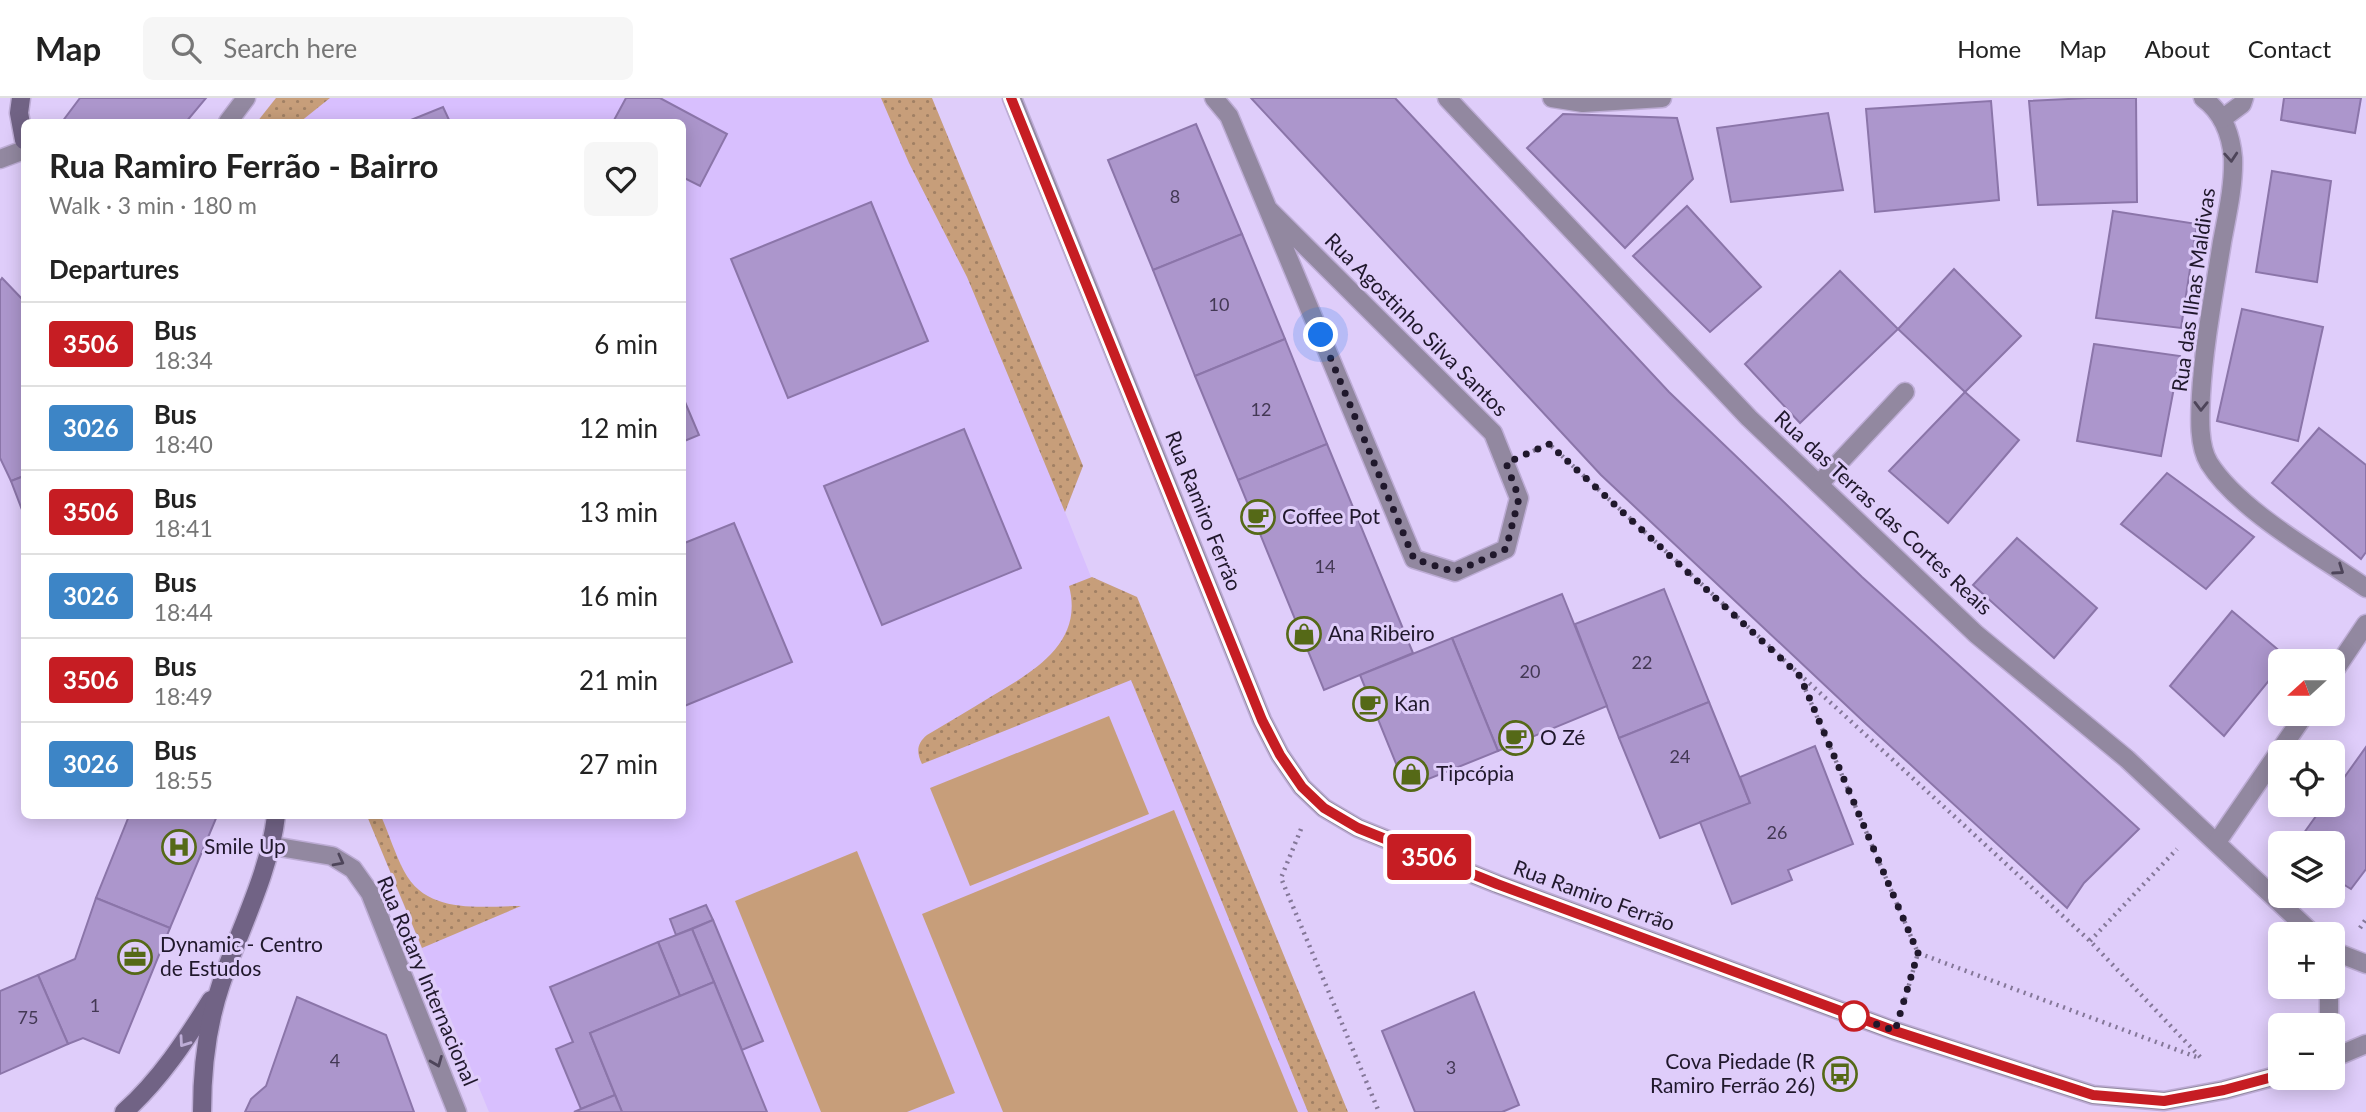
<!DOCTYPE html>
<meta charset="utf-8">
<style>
:root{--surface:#fff;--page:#f6f6f6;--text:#222;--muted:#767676;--line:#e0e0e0}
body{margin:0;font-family:Lato,sans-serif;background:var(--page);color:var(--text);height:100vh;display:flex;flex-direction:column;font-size:26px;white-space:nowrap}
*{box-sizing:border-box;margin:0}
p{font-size:23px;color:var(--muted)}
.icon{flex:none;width:38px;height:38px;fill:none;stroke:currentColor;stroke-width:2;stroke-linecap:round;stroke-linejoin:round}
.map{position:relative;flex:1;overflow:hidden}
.panel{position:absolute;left:21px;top:21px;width:665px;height:700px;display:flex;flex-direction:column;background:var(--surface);border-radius:10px;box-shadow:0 4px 18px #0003}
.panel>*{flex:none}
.badge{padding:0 14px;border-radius:5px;font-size:24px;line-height:46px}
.needle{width:46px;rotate:249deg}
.buttons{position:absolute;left:2268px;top:551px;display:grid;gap:14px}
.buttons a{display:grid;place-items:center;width:77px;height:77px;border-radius:10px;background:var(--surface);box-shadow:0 4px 18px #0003;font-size:35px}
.you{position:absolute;width:35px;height:35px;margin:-18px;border:5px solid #fff;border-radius:50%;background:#1a73e8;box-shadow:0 0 0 10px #1a73e833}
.map>.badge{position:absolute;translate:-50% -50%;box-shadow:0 0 0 4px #fff}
h2{padding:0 28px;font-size:26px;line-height:63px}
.round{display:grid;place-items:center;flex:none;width:74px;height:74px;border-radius:10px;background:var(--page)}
.headline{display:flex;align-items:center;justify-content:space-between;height:119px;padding:0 28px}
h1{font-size:33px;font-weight:700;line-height:52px}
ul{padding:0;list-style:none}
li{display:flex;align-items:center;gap:21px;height:84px;padding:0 28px;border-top:2px solid var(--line)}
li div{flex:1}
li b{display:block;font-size:26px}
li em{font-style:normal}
li .badge{min-width:77px;font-weight:700;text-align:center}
header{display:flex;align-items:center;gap:42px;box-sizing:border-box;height:98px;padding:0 35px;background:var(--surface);border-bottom:2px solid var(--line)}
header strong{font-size:33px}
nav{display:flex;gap:38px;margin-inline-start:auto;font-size:24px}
.search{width:490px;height:63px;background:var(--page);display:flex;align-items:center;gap:18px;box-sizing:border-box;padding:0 24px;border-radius:10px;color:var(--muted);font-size:26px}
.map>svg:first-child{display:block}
</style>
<header>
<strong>Map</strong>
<div class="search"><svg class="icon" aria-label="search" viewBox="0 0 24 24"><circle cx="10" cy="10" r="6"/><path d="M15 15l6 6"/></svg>Search here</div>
<nav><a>Home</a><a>Map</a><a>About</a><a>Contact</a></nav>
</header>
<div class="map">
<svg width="2366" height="1014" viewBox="0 0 2366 1014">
<defs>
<pattern id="grass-dots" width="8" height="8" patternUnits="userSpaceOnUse" patternTransform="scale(1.75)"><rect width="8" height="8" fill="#c79e7a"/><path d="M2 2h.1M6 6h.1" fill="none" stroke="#a18064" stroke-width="1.8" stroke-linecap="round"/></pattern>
</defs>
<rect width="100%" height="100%" fill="#dfcdfa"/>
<polygon fill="#d8bffe" points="276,0 932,0 1083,368 1065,414 1091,479 1137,499 1348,1014 489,1014 367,718 682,718 682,24 257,24"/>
<g fill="url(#grass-dots)">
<polygon points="276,0 330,0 300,24 257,24"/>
<polygon points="881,0 932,0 1083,368 1065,414 967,179 909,65"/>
<path d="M1092,479L1137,499L1348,1014H1308L1131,582L922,666C916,654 917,645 927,637C949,624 971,611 992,598C1034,573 1084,545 1069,488Z"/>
<path d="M367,718H381C389,736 395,756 404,773C427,817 479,808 521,808L422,850Z"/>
</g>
<g fill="#c79e7a">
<polygon points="1109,618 1149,716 970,788 930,690"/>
<polygon points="1174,712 1298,1014 1003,1014 922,816"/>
<polygon points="857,753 955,995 907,1014 821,1014 735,803"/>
</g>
<g fill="#ac96cc" stroke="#8b75a9" stroke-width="2">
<polygon points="80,0 206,0 186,24 62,24"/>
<polygon points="626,0 660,0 727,36 700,88 682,79 682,24 613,24"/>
<polygon points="1251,0 1395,0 1669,294 1862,479 2139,731 2084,785 2067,810 1864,624 1601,377"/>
<polygon points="2088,0 2136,0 2137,104 2038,107 2029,3"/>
<polygon points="2284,0 2361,0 2355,35 2281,22"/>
<polygon points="1991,3 1999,102 1875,114 1866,11"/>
<polygon points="443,9 450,24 406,24"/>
<polygon points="1828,15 1843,92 1731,104 1717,30"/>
<polygon points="1563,16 1677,20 1693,81 1625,150 1527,50"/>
<polygon points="1196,26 1242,136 1153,172 1108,62"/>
<polygon points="2272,73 2331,83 2317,184 2256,174"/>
<polygon points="871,104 928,243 788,300 731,161"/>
<polygon points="1687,108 1761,189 1710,234 1633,158"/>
<polygon points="2113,113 2197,126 2181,230 2096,220"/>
<polygon points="1242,136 1285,241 1195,278 1153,172"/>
<polygon points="1954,171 2021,238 1965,294 1898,231"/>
<polygon points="1840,173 1898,231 1800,325 1745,266"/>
<polygon points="2,180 24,203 24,378 11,383 0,360 0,183"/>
<polygon points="2242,211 2323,229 2298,343 2217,323"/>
<polygon points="1285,241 1327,346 1238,382 1195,278"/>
<polygon points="2094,246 2180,258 2161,358 2077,343"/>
<polygon points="1965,294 2019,342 1948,425 1889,373"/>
<polygon points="682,297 699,337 682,344"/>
<polygon points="2319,330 2366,367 2366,454 2361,461 2272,385"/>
<polygon points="964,331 1021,470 882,527 824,388"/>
<polygon points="1327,346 1413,555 1324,592 1238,382"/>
<polygon points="2167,375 2254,439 2206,491 2121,426"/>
<polygon points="24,378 24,417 11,383"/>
<polygon points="734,425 792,564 682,609 682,446"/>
<polygon points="2017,440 2097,510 2054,560 1973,487"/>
<polygon points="1664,491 1709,604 1619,640 1575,526"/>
<polygon points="1562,496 1607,608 1498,653 1452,540"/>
<polygon points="2232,513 2288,560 2285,564 2280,564 2280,569 2224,638 2170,588"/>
<polygon points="1452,540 1498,653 1406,690 1360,577"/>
<polygon points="1709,604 1750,705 1660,740 1619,640"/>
<polygon points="1815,648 1853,746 1788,772 1792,782 1732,806 1700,724 1750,705 1740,679"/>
<polygon points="2366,649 2366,771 2351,791 2333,780 2333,746 2296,746 2324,707 2333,707 2333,695"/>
<polygon points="129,718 217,718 170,830 96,800"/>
<polygon points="96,800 170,830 119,955 83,940 68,946 38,877 75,861"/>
<polygon points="706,807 713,822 676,837 670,821"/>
<polygon points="713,822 763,943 742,952 692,831"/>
<polygon points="692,831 714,884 680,898 658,844"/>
<polygon points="658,844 680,898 590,935 615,997 581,1011 556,951 573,944 550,889"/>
<polygon points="38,877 68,946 0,976 0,893"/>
<polygon points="714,884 767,1014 622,1014 590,935"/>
<polygon points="1474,894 1519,1007 1502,1014 1415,1014 1382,933"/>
<polygon points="297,899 386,937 414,1014 245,1014 251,1001 266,988"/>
<polygon points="615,997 622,1014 574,1014 581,1011"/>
</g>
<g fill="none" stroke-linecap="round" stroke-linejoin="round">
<g stroke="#bdacd5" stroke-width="21">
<polyline id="lane" points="273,748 332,758 353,771 370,795 457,1014"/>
</g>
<g stroke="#bdacd5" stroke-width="21">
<g id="street">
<polyline points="1012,0 1262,622 1280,657 1302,689 1324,710 1358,730 1497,786 1895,933 2093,997 2164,1003 2224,992 2280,977"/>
<polyline points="1214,0 1229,18 1414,461 1455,474 1506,451 1519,400 1493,335 1269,112"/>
<polyline points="1447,0 1749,320 1976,536 2127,661 2313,836"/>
<polyline points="1552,0 1583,5 1662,0"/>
<path d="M2203,0C2222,14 2231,36 2233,60C2234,88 2227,117 2222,144C2214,195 2204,245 2201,297C2200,317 2198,347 2209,365C2239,413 2319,457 2366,490"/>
<polyline points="2222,21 2242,6 2244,0"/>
<polyline points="228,24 246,0"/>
<polyline points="0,61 24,52"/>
<polyline points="1819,386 1905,294"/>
<polyline points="2333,575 2366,526"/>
<polyline points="2217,744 2305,616"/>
<polyline points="2333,853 2366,866"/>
<polyline points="2329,889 2329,928"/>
<polyline points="2333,960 2366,946"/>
</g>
</g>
<g stroke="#bdacd5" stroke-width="21">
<g id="secondary">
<polyline points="21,0 19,15 24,42"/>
<path d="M124,1014C160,982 186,942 211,902"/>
<path d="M202,1014C202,972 207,927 221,886C240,830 269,776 276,718"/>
</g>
</g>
<g stroke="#847798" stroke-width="4.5" stroke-dasharray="2 5" stroke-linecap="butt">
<polyline points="1533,353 1549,346 2090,843 2203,962"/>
<polyline points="1800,579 1918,855 2199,960"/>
<polyline points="1301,731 1281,780 1379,1014"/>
<polyline points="2360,830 2366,821"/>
<polyline points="2090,843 2177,751"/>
<polyline points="1905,901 1918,855"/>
</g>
<use href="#lane" stroke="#9288a0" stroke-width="18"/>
<use href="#street" stroke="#9288a0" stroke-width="18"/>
<use href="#secondary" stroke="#716385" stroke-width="18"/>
</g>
<defs><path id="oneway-chevron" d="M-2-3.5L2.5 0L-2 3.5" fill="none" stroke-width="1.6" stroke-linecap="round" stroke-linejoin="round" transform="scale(1.75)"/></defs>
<g stroke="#4e455a">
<use href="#oneway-chevron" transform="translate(2231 59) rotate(86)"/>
<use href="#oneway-chevron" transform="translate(2201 308) rotate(91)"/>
<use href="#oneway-chevron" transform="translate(2339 472) rotate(35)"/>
<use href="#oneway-chevron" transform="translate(339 763) rotate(28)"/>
<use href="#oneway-chevron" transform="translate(437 964) rotate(68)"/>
</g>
<use stroke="#beadd7" href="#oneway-chevron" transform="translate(184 944) rotate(125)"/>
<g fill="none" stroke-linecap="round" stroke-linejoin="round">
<g stroke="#fff" stroke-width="16">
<polyline id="line" points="1011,0 1262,622 1280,657 1302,689 1324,710 1358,730 1497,786 1895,933 2093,997 2164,1003 2224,992 2280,977"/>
</g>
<use href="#line" stroke="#c61d23" stroke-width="10"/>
<polyline stroke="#20182c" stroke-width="7" stroke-dasharray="0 12.6" points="1321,237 1414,461 1455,474 1506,451 1519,400 1506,365 1549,346 1800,578 1918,855 1895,933 1854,918"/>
</g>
<defs>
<g id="cafe-ring" transform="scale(1.75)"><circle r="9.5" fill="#dfcdfa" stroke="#556917" stroke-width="1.5"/><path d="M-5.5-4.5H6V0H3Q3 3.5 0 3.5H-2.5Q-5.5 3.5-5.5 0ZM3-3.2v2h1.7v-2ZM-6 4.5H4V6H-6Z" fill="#556917"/></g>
<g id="shop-ring" transform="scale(1.75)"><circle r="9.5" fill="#dfcdfa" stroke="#556917" stroke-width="1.5"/><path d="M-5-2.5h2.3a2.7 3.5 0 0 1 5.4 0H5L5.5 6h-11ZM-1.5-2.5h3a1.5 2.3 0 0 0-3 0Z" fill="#556917"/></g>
<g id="hospital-ring" transform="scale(1.75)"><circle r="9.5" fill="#dfcdfa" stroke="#556917" stroke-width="1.5"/><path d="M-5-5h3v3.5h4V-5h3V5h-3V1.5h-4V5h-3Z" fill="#556917"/></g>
<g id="office-ring" transform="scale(1.75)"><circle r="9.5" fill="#dfcdfa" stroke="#556917" stroke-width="1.5"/><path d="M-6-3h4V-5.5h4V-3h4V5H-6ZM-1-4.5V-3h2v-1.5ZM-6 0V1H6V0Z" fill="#556917"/></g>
<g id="bus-ring" transform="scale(1.75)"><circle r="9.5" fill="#dfcdfa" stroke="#556917" stroke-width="1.5"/><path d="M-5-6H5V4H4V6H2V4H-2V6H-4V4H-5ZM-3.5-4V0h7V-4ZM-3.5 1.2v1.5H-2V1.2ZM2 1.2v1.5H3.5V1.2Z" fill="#556917"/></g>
</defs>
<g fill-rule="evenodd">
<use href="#cafe-ring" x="1258" y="419"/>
<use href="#shop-ring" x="1304" y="536"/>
<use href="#cafe-ring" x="1370" y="606"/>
<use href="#cafe-ring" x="1516" y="640"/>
<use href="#shop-ring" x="1411" y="676"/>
<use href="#hospital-ring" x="179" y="749"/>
<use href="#office-ring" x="135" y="859"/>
<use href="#bus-ring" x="1840" y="976"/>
</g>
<circle fill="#fff" stroke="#c61d23" stroke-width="3.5" cx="1854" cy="918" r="14"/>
<g text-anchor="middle" stroke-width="6" stroke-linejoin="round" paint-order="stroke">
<g font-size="18" fill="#433854">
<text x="1175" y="105">8</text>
<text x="1219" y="213">10</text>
<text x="1261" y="318">12</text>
<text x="1325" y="475">14</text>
<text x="1642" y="571">22</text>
<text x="1530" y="580">20</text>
<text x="1680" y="665">24</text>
<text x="1777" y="741">26</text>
<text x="95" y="914">1</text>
<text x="28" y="926">75</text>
<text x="335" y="969">4</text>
<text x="1451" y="976">3</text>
</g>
<g font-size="21" fill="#20182c" stroke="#dfcdfa">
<text transform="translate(2194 192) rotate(-82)" y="7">Rua das Ilhas Maldivas</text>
<text transform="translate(1416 227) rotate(45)" y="7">Rua Agostinho Silva Santos</text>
<text transform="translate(1203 413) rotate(68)" y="7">Rua Ramiro Ferrão</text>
<text transform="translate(1883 415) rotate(43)" y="7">Rua das Terras das Cortes Reais</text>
<text transform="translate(1594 798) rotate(20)" y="7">Rua Ramiro Ferrão</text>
<text transform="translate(427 883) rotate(67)" y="7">Rua Rotary Internacional</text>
</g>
<g font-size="21" fill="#20182c" stroke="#dfcdfa" text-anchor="start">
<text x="1282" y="426">Coffee Pot</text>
<text x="1328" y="543">Ana Ribeiro</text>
<text x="1394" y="613">Kan</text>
<text x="1540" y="647">O Zé</text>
<text x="1436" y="683">Tipcópia</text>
<text x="204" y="756">Smile Up</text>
<text x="160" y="854">Dynamic - Centro<tspan x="160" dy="24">de Estudos</tspan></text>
<text x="1815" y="971" text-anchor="end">Cova Piedade (R<tspan x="1815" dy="24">Ramiro Ferrão 26)</tspan></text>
</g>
</g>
</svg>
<div class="buttons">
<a><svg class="needle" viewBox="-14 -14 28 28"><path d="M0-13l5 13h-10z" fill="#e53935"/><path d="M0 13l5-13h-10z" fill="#767676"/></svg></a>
<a><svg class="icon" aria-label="locate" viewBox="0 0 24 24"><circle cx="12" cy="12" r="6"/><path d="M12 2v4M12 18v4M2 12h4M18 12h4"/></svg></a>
<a><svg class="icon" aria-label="layers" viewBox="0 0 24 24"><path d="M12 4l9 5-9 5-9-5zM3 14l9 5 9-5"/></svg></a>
<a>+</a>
<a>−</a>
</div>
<div class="you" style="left:1321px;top:237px"></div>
<b class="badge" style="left:1429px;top:759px;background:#c61d23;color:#fff">3506</b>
<section class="panel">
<div class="headline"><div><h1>Rua Ramiro Ferrão - Bairro</h1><p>Walk · 3 min · 180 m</p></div><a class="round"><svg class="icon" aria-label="heart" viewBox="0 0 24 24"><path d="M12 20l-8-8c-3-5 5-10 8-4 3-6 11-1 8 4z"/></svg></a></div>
<h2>Departures</h2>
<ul>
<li><span class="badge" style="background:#c61d23;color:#fff">3506</span><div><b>Bus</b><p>18:34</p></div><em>6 min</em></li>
<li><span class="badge" style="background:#3d85c6;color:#fff">3026</span><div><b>Bus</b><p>18:40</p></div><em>12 min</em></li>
<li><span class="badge" style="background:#c61d23;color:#fff">3506</span><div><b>Bus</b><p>18:41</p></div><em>13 min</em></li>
<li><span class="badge" style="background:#3d85c6;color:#fff">3026</span><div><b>Bus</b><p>18:44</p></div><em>16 min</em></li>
<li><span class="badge" style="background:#c61d23;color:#fff">3506</span><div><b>Bus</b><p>18:49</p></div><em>21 min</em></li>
<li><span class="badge" style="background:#3d85c6;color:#fff">3026</span><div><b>Bus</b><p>18:55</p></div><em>27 min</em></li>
</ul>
</section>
</div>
